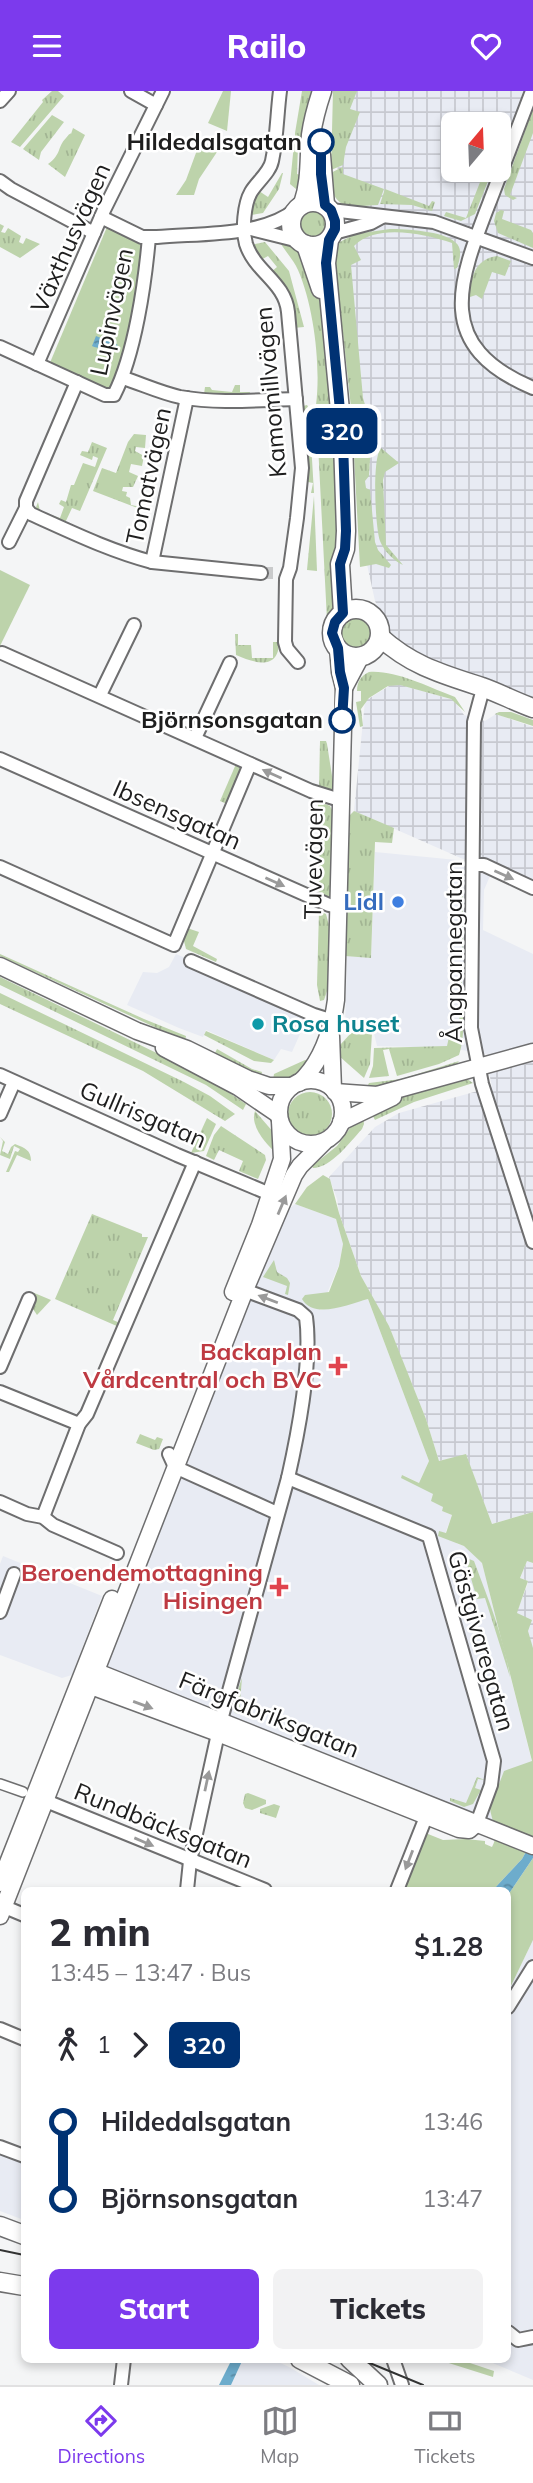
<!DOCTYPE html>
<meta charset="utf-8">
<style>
:root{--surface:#fff;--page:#f2f2f3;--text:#2b2b33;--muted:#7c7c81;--line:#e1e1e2;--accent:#7c3aed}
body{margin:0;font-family:Mulish,sans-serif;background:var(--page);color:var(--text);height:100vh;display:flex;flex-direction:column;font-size:26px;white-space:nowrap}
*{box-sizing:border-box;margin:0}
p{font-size:23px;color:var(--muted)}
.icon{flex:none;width:38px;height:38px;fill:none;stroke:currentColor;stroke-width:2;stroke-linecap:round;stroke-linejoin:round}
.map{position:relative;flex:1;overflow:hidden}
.drawer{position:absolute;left:21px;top:1796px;width:490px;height:476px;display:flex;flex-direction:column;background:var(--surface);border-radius:10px;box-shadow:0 4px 10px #0003}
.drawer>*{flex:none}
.badge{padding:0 14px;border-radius:10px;font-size:24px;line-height:46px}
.needle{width:46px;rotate:19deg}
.controls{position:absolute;left:441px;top:21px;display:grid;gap:14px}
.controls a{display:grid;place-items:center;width:70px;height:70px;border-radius:10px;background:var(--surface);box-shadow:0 4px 10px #0003;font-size:35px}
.map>.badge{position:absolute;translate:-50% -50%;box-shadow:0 0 0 4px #fff}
.legs{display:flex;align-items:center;gap:10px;height:77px;padding:0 28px;font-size:23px}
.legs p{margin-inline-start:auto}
.headline{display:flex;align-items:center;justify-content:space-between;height:119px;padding:0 28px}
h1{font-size:38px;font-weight:800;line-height:52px}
.primary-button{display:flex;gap:14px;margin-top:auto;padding:14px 28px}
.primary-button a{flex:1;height:80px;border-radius:10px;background:var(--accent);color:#fff;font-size:28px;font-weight:800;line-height:80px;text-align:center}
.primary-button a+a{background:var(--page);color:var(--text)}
ul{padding:0 28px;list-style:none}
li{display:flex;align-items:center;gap:24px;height:77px;font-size:26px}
li i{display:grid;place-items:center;width:10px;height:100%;margin:0 9px;background:currentColor}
li i::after{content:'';width:18px;height:18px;margin:-9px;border:5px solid;border-radius:50%;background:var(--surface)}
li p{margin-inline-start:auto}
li:first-child i{background:linear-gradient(#0000 50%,currentColor 0)}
li:last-child i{background:linear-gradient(currentColor 50%,#0000 0)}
header{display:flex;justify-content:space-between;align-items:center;height:91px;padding:0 28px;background:var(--accent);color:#fff;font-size:32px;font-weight:800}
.dock{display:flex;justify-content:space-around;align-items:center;height:98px;border-top:2px solid var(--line);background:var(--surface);font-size:19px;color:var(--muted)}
.dock a{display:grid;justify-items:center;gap:4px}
.dock .selected{color:var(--accent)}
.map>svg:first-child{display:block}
</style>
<header><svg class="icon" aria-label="menu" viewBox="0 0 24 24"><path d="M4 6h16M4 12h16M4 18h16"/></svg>Railo<svg class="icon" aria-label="heart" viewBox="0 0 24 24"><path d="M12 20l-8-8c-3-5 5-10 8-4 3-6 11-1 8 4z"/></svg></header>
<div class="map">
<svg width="533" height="2294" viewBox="0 0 533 2294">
<defs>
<pattern id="industrial-grid" width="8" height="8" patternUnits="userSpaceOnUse" patternTransform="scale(1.75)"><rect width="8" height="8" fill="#e8ebf3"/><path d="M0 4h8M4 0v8" fill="none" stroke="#c7c9d0"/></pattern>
<pattern id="grass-tufts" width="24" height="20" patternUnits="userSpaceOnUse" patternTransform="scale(1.75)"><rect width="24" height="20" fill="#bdd3ab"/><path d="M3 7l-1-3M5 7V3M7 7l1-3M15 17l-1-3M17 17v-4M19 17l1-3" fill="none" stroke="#a2b593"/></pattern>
<pattern id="water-ripples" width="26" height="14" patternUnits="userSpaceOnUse" patternTransform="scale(1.75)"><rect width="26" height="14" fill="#6daccc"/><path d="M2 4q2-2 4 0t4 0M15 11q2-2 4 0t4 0" fill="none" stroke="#598ba5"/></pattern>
</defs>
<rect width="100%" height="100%" fill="#f4f5f6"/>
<g fill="#e8ebf3">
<polygon points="375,761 457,769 490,785 484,799 483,839 533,863 533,953 495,965 451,957 377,955 373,938 345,937 347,865 371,867"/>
<polygon points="176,863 310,920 306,936 300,943 292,961 281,958 274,969 206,939 203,946 179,937 127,914 143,881 157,882 169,876"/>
<polygon points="295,1113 336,1128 343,1153 339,1174 320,1219 368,1208 429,1370 419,1392 403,1384 434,1403 443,1416 442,1420 452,1424 445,1443 458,1453 465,1455 482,1472 532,1671 493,1731 283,1647 100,1578 279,1126"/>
<polygon points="3,1465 102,1505 72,1584 62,1587 0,1564 0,1473"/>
<polygon points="533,1849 533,2289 483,2268 508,2268 508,1901"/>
<polygon points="0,2059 24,2069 24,2129 0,2120"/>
<polygon points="243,2268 272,2268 289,2276 319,2294 231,2294"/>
</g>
<g fill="url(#industrial-grid)" fill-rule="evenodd">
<path d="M340,0H533V609L413,564L390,541L375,510L364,460L360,340L346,163L349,148L347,112L339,105L337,67ZM453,33H499V79H453Z"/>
<polygon points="394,592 454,609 464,624 485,630 496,623 533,636 533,793 484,771 463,768 354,720 365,610"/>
<polygon points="533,969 533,1421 492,1433 466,1364 439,1370 426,1328 390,1239 361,1185 339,1122 337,1108 329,1086 375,1036 399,1022 492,996 489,981"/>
<polygon points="527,1470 533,1472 533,1557 516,1523 527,1495 528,1490 520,1487"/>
</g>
<g fill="url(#grass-tufts)">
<polygon points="52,0 58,0 64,5 20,56 11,51 43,11 42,9"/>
<polygon points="302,0 315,0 304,52 295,48 295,42"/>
<polygon points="333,0 357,0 350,18 360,21 346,56 343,74 331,79"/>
<polygon points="533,18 533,42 510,104 517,107 513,109 505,104 504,98"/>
<polygon points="52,24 64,31 41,61 39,69 23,58"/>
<path d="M73,37L85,44L65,86L48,73C62,63 57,56 66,47C74,37 69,49 73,37Z"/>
<polygon points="294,53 298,55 297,83 300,84 300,93 296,98 290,93"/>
<path d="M343,76V83L384,98L378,114C368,114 354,117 345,114C334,111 325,90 333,81C334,80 341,77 343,76Z"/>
<polygon points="484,81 490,85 475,123 461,130 444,125 446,121 466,127"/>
<polygon points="282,82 283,82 279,98 263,122 251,124 247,119 256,98 268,106"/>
<polygon points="385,98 429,115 432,110 435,111 432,120 412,114 380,113"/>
<circle cx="313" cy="133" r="14"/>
<polygon points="501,119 504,120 502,128 531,139 533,142 533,157 498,142 494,130 496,122"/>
<polygon points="0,133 4,135 1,141 5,142 8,137 21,145 19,151 23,153 26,147 40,153 20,167 0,156"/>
<path d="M390,138C406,138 443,140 455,151C463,157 460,168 457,177L454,178L452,152C425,143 376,132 354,155L361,169L351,174L363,307L369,327L379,343L362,334L352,326L343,242L333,177L336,153L355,143Z"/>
<path d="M277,147C307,153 316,189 322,215L336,355L338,434L335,522L330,529H327L316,314C321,275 314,216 298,179C293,168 284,159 277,147Z"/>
<polygon points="265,151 289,180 304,236 293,237 294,218 287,203 289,200 281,188 271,181 277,176 268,165 259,170 251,154"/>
<path d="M239,155H242L274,198L281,213L288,303L280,215C270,192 246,180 239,155Z"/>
<path d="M497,165L511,170L505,185L492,181L482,208L476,204L470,206C470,187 475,168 497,165Z"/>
<polygon points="235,294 240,294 240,301 250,301 249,305 204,303 205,296 210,296 212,299 232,301"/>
<polygon points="307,314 309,317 314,402 311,402 313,392 308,391 303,315"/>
<polygon points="355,342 371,351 369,385 365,390 366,397 370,399 375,451 378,459 391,474 389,477 376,473 360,476 353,346"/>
<polygon points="134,343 146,344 145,357 136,356 135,360 144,365 142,375 131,373 129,381 138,385 133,396 123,396 122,400 127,401 126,405 130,407 131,414 141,416 140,418 93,400 102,377 116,382 128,351"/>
<polygon points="92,351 107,357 80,420 72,417 65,432 35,419 38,411 40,420 60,427 64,416 59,413 61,409 66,411 71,394 74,394 83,372 95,376 98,367 93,365 92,369 80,364 82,360 88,361"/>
<path d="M381,357L399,372L385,381L383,389L386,454L403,474C394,470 384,460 380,450C375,436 372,366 381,357Z"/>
<polygon points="314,405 317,480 307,479"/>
<circle cx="356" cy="542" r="15"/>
<path d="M235,543H238V554H251L252,567H273V551H279C279,580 254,572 236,564Z"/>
<path d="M369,581C395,579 426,595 450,604L455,606L465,621L451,608L400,594L388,595L369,607L361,618L363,635L360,636L356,611L361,610V600H357C357,590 361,585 369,581Z"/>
<polygon points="499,621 511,621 533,629 533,635 495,623"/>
<polygon points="320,650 326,650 327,653 333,691 332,700 330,702 319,699"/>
<polygon points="236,673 241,676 227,713 220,710"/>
<polygon points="318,710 330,715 333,721 330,809 319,806"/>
<polygon points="354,720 394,737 392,752 375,751 371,867 345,865 350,724"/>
<polygon points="460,783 463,788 463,859 461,850"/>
<polygon points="319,820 326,823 330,838 327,900 324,909 320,910 317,894"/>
<polygon points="187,837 199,841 193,855 217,868 216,871 186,858 183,846"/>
<polygon points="0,863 144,928 186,945 185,950 0,865"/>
<polygon points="0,886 204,985 246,1013 243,1019 206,994 0,894"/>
<path d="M460,889L462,890C463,913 466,943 459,964L439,973L397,985L389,958L383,959L389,985L369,987L373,975L374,957L447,955L449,946L459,945Z"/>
<polygon points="0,902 184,991 210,1005 235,1023 225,1030 143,980 0,913"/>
<polygon points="206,940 274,969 271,972 254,970 204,944"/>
<polygon points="351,942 372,942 370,973 364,987 339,965 340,954"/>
<polygon points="217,958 252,978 262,981 260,988 214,964"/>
<path d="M305,969L310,970C299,984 290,988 273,989L274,983Z"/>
<polygon points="459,970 455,975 365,1000 369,992 401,988"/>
<polygon points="467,988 473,992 414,1011 377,1028 375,1029 370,1020 397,1008"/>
<circle cx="310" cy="1023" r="22"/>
<path d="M255,1020L274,1042L275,1061C264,1051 250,1034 255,1020Z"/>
<path d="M363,1025L364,1033L362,1038C350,1051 331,1077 313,1077L312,1075L337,1055L353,1033Z"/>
<polygon points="207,1027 216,1033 204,1060 191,1062"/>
<polygon points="221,1035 265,1064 266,1069 258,1088 239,1080 243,1070 219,1059 214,1069 206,1065 214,1044"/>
<path d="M0,1046L5,1051L2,1060L8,1063L11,1056L15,1053C25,1057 31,1059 31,1070L17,1064L9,1081H6L15,1060L18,1061L20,1058L14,1055L10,1068L0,1064L3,1050Z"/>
<polygon points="92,1123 142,1143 142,1146 148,1146 113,1229 120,1232 119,1236 55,1208"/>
<polygon points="274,1169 277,1181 287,1187 290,1192 288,1204 285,1203 287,1195 263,1186"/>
<polygon points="32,1201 51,1209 37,1224 31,1215"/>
<polygon points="140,1343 155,1349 157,1346 163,1348 159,1358 154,1359 136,1352"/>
<path d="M467,1467L474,1470C488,1508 504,1546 510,1586L485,1507L477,1508L466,1470Z"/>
<polygon points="242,1587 239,1623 235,1622 232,1615"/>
<polygon points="477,1686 485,1689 478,1688 475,1697 481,1699 473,1713 464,1716 450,1710 450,1707 466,1712"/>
<polygon points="248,1702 266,1709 266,1713 252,1719 245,1717 243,1712 245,1703"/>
<polygon points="274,1713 280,1715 276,1727 260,1722 260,1718"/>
<polygon points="436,2268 458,2268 494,2280 493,2286"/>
</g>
<g fill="#bdd3ab">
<polygon points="223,0 231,0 227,40 208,32"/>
<polygon points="200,51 219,58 199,88 194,104 176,104 186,89"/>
<polygon points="107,136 142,151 144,158 138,209 115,296 108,299 49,274"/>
<polygon points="0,479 30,494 0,555"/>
<path d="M323,1084L330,1088L339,1122L361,1185L389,1235L426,1328L439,1370L466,1363L492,1433L533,1421V1472L527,1470L520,1487L528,1490L517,1522L532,1529L528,1540L533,1557V1748L522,1768L493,1799H402L423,1741L443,1749L466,1748L485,1750V1753L492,1756C500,1742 491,1729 490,1717L504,1680L532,1670L482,1472L464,1455L438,1445L439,1440L446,1442L452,1424L442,1420L443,1416L431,1410L433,1403L401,1387L402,1384L419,1392L429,1370L368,1208C349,1213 314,1229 302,1208L305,1204L329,1201L339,1175L343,1153L336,1128L295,1113L307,1096Z"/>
<polygon points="533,1767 533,1849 508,1901 508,1804"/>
</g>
<g fill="url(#water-ripples)">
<path d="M96,245L118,254L111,259C104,256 98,258 92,255Z"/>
<polygon points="533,1748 533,1767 508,1804 508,1799 493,1799 522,1768"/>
<polygon points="232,2268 243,2268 231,2294 219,2294"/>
</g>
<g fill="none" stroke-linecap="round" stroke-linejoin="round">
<polyline stroke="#c9cacb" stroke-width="12" stroke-dasharray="12 6" stroke-linecap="butt" points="261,482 274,482"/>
<g stroke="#6e6e6f" stroke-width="12">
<polyline id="pedestrian" points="0,1693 23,1701"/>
</g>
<g stroke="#6e6e6f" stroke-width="16">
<g id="minor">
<polyline points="131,0 156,14"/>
<path d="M280,0C277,23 277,47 272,70C270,81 257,91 251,101C244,113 242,139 246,153C255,181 285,191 288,221L302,377L297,427L290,477L286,488L285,551L287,558L298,571"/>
<path d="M532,0C518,37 504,74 490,110C458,192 433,255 533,297"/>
<polyline points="0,10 9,0"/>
<polyline points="0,90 11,98 94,142"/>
<polyline points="331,119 434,131 533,167"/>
<path d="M101,126L142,146H157C199,142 262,146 295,119"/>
<polyline points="251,138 299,150"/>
<polyline points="334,142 371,132 382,126"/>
<path d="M0,256L105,304H114C135,263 145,192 149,146"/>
<polyline points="37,273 104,119 163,0"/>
<path d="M123,287C142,293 161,302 180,306C219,313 257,309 296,308"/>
<path d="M26,417L31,423C71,441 110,460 152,471L261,482"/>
<polyline points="9,451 26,417 26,410 77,291"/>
<polyline points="152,471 187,307"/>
<polyline points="2,562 311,700 340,709"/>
<polyline points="100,604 134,534"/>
<polyline points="481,605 474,631 471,937 482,993 533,1151"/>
<polyline points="195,647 230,572"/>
<polyline points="0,668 329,814 338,816"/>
<polyline points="474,774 484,774 533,797"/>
<polyline points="0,776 174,854 250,673"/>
<polyline points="191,870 314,924 333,930"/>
<polyline points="0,984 177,1064 270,1103"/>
<polyline points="0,1023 14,991"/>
<polyline points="0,1276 29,1208"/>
<polyline points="0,1301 79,1333"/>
<polyline points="169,1363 175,1376 277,1422"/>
<polyline points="288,1387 429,1445 494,1670 491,1694 477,1732"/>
<polyline points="0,1411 27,1423 43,1426 53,1434 117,1462"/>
<polyline points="43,1426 79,1333 87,1323 195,1071"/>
<polyline points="0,1521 14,1483"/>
<polyline points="46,1710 265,1799"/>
<path d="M187,1799L190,1770L221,1629L288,1387C298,1343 312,1269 306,1226L298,1219L239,1197"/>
<polyline points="397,1799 426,1726"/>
<polyline points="0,1814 24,1824"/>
<polyline points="508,1916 533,1876"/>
<polyline points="0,1938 24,1948"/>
<polyline points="0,2056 24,2065"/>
<polyline points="508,2241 518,2249 533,2246"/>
<polyline points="393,2268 402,2294"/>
<polyline points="121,2294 124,2268"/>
</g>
</g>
<g stroke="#6e6e6f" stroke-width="19">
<g id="tertiary">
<polyline points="344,597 361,565"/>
<polyline points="0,875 137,940 187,958 248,988 269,995 292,995"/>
<polyline points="331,945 333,998"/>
<polyline points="164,957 238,996 279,1024"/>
<circle cx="311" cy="1021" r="32"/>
<path d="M299,992C322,971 332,939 336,909L344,597L340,581L338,557"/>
<polyline points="335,1001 377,1004 533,961"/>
<polyline points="341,1031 393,1006"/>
<polyline points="233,1201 260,1134 282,1068 280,1030"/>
<polyline points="87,1577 533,1755"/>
<polyline points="83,1592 218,1642 459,1738 469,1739 477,1732"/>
<polyline points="0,1792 112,1508"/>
<polyline points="0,1825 245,1199 294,1084 300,1075 324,1051"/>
</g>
</g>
<g stroke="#6e6e6f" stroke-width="21">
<g id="secondary">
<polyline points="321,64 325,114"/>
<circle cx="313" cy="133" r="22"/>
<path d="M303,113C311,90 309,68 311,44C313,29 317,15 322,0"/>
<polyline points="329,149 326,172 343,351 346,440 345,458 340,473 343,522"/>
<polyline points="306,154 321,198"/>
<circle cx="356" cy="542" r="24"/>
<path d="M380,546C412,575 442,583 482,596C499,602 516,611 533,617"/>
<polyline points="0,2135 24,2144"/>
<polyline points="0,2191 24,2195"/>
<polyline points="300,2268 350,2294"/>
<polyline points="350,2268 378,2294"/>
</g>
</g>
<use href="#pedestrian" stroke="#fff" stroke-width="9"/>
<use href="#minor" stroke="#fff" stroke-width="12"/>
<use href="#tertiary" stroke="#fff" stroke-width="16"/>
<use href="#secondary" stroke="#fff" stroke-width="18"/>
<g stroke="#333434" stroke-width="2">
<polyline points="0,2159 24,2164"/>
<polyline points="360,2268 423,2294"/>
</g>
</g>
<defs><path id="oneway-solid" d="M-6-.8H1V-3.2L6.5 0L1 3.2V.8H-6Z" transform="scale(1.75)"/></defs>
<g fill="#9a9a9a">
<use href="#oneway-solid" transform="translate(272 683) rotate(-156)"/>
<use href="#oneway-solid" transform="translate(504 784) rotate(24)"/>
<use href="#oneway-solid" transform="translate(275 791) rotate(24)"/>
<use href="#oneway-solid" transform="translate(282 1114) rotate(-67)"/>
<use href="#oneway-solid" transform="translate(268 1208) rotate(-159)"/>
<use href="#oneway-solid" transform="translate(143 1614) rotate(20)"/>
<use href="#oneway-solid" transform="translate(207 1690) rotate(-78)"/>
<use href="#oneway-solid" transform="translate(144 1751) rotate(23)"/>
<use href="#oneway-solid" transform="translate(409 1769) rotate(111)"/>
</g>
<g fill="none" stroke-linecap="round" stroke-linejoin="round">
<g stroke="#fff" stroke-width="16">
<polyline id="line-1" points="321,51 321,83 325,114 331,119 335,130 335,138 329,149 326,172 343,351 346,440 345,458 340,473 343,522 335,531 332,542 338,557 340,581 344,597 342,629"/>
</g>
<use href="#line-1" stroke="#003273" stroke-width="10"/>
</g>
<g fill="#fff" stroke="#003273" stroke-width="3.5">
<circle cx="321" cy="51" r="12"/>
<circle cx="342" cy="629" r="12"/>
</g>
<circle fill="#3f7fe0" stroke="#fff" stroke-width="2.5" cx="398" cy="811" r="7"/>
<circle fill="#0f9aa8" stroke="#fff" stroke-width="2.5" cx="258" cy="933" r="7"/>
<g fill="#e0444e" stroke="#fff" stroke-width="2.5">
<path d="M334.5 1264.5h7v7h7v7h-7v7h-7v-7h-7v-7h7z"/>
<path d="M275.5 1485.5h7v7h7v7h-7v7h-7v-7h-7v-7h7z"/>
</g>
<g text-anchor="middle" stroke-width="5" stroke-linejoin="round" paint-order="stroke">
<g font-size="24" font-weight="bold" fill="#1e1e1e" stroke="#fff" text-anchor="end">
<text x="302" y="59">Hildedalsgatan</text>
<text x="323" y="637">Björnsonsgatan</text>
</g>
<g font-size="24" fill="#1e1e1e" stroke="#fff">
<text transform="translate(71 147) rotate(-66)" y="8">Växthusvägen</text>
<text transform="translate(112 221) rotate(-78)" y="8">Lupinvägen</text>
<text transform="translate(271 301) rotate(-95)" y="8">Kamomillvägen</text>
<text transform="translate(149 385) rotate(-78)" y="8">Tomatvägen</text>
<text transform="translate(177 724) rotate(24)" y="8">Ibsensgatan</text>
<text transform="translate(314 768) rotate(-89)" y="8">Tuvevägen</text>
<text transform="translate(454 861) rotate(-90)" y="8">Ångpannegatan</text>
<text transform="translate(143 1024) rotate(23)" y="8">Gullrisgatan</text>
<text transform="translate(481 1550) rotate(74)" y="8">Gästgivaregatan</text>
<text transform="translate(269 1624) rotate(22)" y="8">Färgfabriksgatan</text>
<text transform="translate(163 1735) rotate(22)" y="8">Rundbäcksgatan</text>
</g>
<g font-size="24" font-weight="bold" fill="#366cbe" stroke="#fff" text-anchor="end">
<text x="384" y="819">Lidl</text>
</g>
<g font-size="24" font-weight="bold" fill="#0d838f" stroke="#fff" text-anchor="start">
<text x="272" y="941">Rosa huset</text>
</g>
<g font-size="24" font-weight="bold" fill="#be3a42" stroke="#fff" text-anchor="end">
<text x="322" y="1269">Backaplan<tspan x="322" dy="28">Vårdcentral och BVC</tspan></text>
<text x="263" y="1490">Beroendemottagning<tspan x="263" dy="28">Hisingen</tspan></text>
</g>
</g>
</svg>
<div class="controls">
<a><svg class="needle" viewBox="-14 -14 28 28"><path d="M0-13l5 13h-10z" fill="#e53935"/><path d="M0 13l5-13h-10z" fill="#7c7c81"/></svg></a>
</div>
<b class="badge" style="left:342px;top:340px;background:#003273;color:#fff">320</b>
<section class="drawer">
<div class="headline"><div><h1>2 min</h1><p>13:45 – 13:47 · Bus</p></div><b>$1.28</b></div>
<div class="legs"><svg class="icon" aria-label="walk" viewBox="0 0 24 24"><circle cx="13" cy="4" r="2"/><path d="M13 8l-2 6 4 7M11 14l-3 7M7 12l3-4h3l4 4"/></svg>1<svg class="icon" aria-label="forward" viewBox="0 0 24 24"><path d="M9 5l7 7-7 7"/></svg><b class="badge" style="background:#003273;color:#fff">320</b></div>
<ul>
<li><i style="color:#003273"></i><b>Hildedalsgatan</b><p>13:46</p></li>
<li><i style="color:#003273"></i><b>Björnsonsgatan</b><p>13:47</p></li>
</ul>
<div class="primary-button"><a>Start</a><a>Tickets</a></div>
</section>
</div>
<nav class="dock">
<a class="selected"><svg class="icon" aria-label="directions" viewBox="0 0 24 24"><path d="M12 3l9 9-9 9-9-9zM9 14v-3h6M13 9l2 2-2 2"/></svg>Directions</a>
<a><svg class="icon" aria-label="map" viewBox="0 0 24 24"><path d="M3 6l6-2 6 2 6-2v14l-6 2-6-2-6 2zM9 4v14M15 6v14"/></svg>Map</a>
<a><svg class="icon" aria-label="tickets" viewBox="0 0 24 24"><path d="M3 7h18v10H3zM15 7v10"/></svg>Tickets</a>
</nav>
